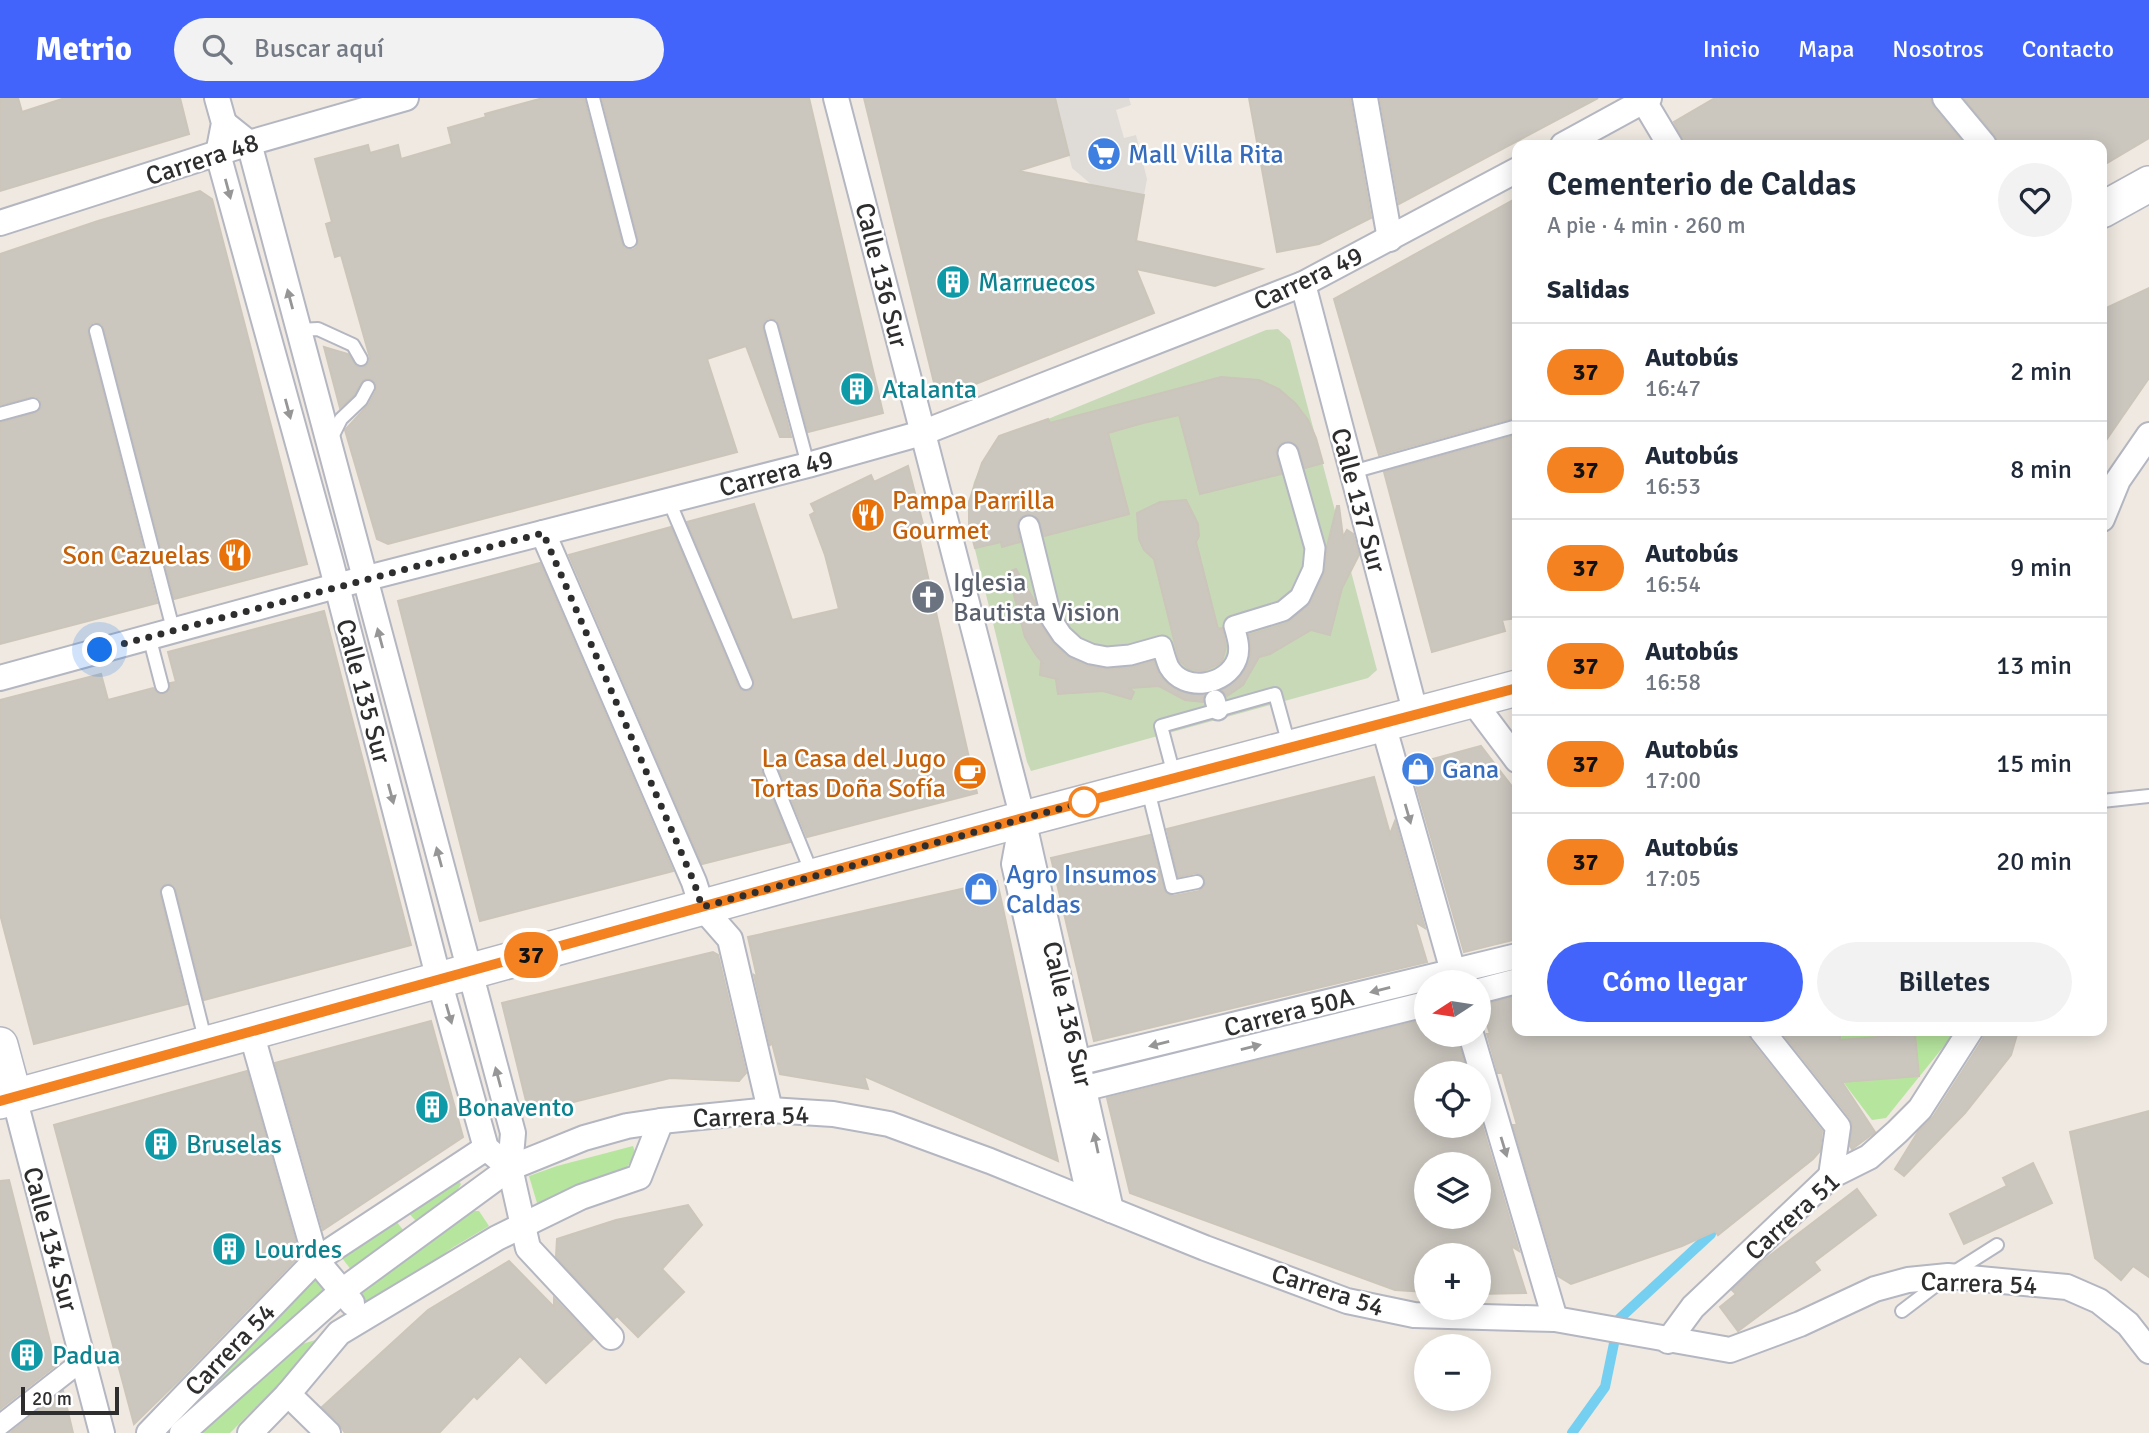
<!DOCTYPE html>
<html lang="es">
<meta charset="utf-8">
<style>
:root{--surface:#fff;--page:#f2f2f3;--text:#1f2937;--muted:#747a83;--line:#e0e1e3;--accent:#4264fb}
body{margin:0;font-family:Signika,sans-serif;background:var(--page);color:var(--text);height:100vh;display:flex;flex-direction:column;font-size:26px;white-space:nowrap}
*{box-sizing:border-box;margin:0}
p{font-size:23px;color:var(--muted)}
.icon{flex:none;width:38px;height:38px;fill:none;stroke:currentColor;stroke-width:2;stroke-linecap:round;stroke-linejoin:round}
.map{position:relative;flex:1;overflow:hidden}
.side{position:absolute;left:1512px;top:42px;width:595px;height:896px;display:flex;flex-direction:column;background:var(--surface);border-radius:14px;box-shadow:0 4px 18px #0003}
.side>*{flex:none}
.badge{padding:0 14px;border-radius:23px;font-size:24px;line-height:46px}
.needle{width:46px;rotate:258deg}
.tools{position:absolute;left:1414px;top:872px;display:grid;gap:14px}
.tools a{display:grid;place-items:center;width:77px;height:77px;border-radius:50%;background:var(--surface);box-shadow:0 4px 18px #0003;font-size:35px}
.scale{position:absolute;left:21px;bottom:18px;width:98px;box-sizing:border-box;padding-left:7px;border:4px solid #2e2e2e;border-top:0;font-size:19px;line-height:24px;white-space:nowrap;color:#2e2e2e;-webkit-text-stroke:5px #fff;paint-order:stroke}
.you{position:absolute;width:35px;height:35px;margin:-18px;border:5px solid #fff;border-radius:50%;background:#1a73e8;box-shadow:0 0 0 10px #1a73e833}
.map>.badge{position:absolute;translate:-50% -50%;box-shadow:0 0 0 4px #fff}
h2{padding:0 35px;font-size:26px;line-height:63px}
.round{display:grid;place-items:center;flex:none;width:74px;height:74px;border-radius:37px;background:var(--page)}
.headline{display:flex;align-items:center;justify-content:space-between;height:119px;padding:0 35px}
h1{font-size:33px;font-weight:600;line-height:52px}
.button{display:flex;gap:14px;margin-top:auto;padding:14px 35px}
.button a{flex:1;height:80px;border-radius:42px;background:var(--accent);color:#fff;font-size:28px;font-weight:600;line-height:80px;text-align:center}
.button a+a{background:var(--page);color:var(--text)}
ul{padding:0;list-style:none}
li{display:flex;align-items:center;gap:21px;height:98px;padding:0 35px;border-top:2px solid var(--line)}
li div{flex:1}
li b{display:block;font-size:26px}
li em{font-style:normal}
li .badge{min-width:77px;font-weight:700;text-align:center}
header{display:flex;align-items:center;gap:42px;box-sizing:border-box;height:98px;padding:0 35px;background:var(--accent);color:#fff}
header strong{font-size:33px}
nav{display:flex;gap:38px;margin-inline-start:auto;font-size:24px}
.search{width:490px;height:63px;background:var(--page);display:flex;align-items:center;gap:18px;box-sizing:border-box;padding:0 24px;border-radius:38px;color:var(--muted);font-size:26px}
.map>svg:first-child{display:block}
</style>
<header>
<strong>Metrio</strong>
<div class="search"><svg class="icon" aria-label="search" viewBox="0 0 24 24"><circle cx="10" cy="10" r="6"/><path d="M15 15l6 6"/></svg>Buscar aquí</div>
<nav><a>Inicio</a><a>Mapa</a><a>Nosotros</a><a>Contacto</a></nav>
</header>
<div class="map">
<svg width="2149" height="1335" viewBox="0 0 2149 1335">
<rect width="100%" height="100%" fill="#efe9e1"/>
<g fill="#b6e59e">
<polygon points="1788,933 1956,933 1886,1020 1872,1022 1810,940"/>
<polygon points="633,1048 636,1057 626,1070 537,1105 529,1078 557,1068"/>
<polygon points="457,1081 461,1086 457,1093 417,1124 403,1109"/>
<polygon points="471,1113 479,1113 489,1128 452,1150 368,1212 357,1199 429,1137"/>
<polygon points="391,1117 404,1133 352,1173 339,1156"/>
<polygon points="315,1178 327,1194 165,1335"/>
<polygon points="319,1241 321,1250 274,1291 230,1335 200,1335 292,1249"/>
</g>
<polygon fill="#c8d9b8" points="1278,231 1290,242 1377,572 1368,580 1031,673 1027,664 969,427 969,404 974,384 982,365 999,338 1048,321 1266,232"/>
<polygon fill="#dfdcd8" points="998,0 1129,0 1131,7 1116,12 1124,40 1136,37 1147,81 1144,97 1092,87 1072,70 1056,5"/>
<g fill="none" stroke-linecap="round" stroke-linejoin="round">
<polyline stroke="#75cff0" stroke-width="10" points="1572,1335 1605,1289 1619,1221 1711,1136 1712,1124"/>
</g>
<g fill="#cbc7bf" stroke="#cbc5ba" stroke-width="2" fill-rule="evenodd">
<polygon points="0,0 18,0 22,14 65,0 180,0 189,36 0,93"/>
<polygon points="543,0 584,0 622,145 624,150 632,152 637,149 638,141 602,0 809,0 883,315 808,334 779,227 777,222 769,220 764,223 763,231 791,339 780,339 746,248 707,261 737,354 388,446 377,441 345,332 369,306 376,293 376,285 368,280 363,282 354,297 340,310 324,249 348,256 357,269 365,269 369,265 370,260 341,157 335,159 326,126 332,124 315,61 368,47 370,55 398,47 401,61 452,46 448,30 486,19 485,16"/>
<polygon points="864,0 1055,0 1069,57 1018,73 1144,97 1136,143 1262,171 1215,188 1136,171 1154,215 938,301"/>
<polygon points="1249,0 1350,0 1371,120 1319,146 1277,154"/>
<polygon points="1380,0 1598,0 1399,106"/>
<polygon points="1715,0 1930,0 1934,10 1965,47 1685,47 1674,24"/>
<polygon points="1964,0 2149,0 2149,40 2102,68 2102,47 1998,47 1995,38"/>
<polygon points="200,93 212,101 307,466 174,501 104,231 102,226 94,224 89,227 88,235 157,505 0,546 0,325 35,315 42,309 40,301 35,298 0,307 0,156 98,123"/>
<polygon points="1517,100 1517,319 1379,357 1334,201"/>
<polygon points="2149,190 2149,280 2102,348 2102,212"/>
<polygon points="1221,279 1259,282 1279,291 1295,305 1308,322 1316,340 1323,365 1305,370 1297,347 1285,343 1280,346 1276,353 1281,376 1200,396 1179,317 1143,325 1108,335 1129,416 1044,438 1038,420 1027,416 1020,420 1017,425 1020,444 1002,449 1001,444 975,450 969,427 969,404 982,365 999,338 1048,321 1050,325"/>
<polygon points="1517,337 1517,520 1502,522 1505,533 1432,554 1384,374"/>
<polygon points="908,368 925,434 918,435 977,695 807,739 778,669 775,665 767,664 763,667 762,675 790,744 702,766 569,457 671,429 738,588 741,592 749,593 753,590 754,582 687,424 754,406 792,522 839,511 825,457 810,417 815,414 811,406 871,377 874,384"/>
<polygon points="1186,402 1198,426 1199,438 1196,444 1218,531 1222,530 1226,549 1222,563 1217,567 1203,573 1189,571 1179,562 1154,461 1144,452 1139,441 1137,415 1160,404"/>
<polygon points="1337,408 1339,408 1343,439 1347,432 1353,436 1359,457 1342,490 1330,537 1311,532 1270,556 1259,559 1243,587 1227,598 1222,592 1240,579 1249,565 1251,553 1249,537 1287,525 1311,504 1325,473 1327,449"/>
<polygon points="540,465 673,773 480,823 398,503"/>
<polygon points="1016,471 1035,504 1042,529 1052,544 1067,558 1086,567 1105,571 1131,569 1154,563 1159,577 1169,587 1182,594 1204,597 1203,604 1185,602 1159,588 1129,590 1134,594 1131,601 1103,593 1058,596 1056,582 1057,581 1040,577 1041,565 1043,565 1036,557 1025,539 1008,474"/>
<polygon points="324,513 411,847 204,902 176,792 171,786 165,786 160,791 160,796 187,906 34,946 0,816 0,602 101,576 108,602 153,590 159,596 165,596 170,591 170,585 176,584 168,554"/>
<polygon points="1481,648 1517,695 1517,841 1464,854 1412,673 1414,666"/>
<polygon points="1374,679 1390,736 1395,723 1425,830 1415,824 1427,864 1094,943 1051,760 1150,737 1165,794 1173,798 1199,793 1205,786 1203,778 1196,775 1178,779 1167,731"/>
<polygon points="997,783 1058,1063 864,978 868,991 780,976 772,945 770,947 754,877 757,879 748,839"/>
<polygon points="713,854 718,857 746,975 739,983 670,980 529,1015 502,905"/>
<polygon points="1517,898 1517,933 1747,933 1750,942 1822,1033 1820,1053 1813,1061 1718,1137 1715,1133 1682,1148 1571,1186 1558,1178 1513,1027 1517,1027 1502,975 1498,975 1487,936 1490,936 1481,907"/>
<path d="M1426,921V936H1457L1467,975H1426V1027H1482L1519,1153L1511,1148L1526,1195L1479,1196V1157H1426V1194L1395,1192L1130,1095L1107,1000ZM1426,1066H1479V1118H1426Z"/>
<polygon points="431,923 463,1039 323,1132 275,965"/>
<polygon points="1781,933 1840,933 1840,942 1915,936 1919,978 1842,984 1875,1034 1852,1051 1850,1048 1852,1026 1850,1020"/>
<polygon points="1985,933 2018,933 2011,957 1965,1015 1904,1078 1895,1071 1918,1034 1933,1019 1983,941"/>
<polygon points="247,973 297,1149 295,1151 297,1160 178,1283 134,1326 54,1027"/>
<polygon points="2149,1013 2149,1179 2133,1168 2121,1182 2095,1160 2070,1034"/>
<polygon points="2033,1065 2052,1105 1964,1146 1950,1116 2007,1088 2003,1080"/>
<polygon points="9,1082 56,1267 0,1311 0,1083"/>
<polygon points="1857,1091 1876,1117 1814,1164 1820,1172 1738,1233 1720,1209 1736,1196 1732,1192 1764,1162"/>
<polygon points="688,1107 702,1127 662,1171 684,1194 638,1239 617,1218 614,1221 556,1159 557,1141 616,1122"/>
<polygon points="509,1163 554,1209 554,1200 593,1241 546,1285 520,1258 477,1301 474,1298 439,1335 345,1335 338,1324 322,1309 428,1212"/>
<polygon points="63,1293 73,1335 10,1335"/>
</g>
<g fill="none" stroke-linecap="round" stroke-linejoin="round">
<g stroke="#b4b7c1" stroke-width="16">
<g id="service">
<polyline points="593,0 630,143"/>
<polyline points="771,229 808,367"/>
<polyline points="298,232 318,231 353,247 361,261"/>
<polyline points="96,233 173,531"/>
<polyline points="0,316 33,307"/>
<polyline points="330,343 341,321 361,302 368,289"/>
<polyline points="1352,374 1517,328"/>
<polyline points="669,403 746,585"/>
<polyline points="149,538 162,588"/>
<polyline points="770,672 813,778"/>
<polyline points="1174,677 1161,628 1275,596 1289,647"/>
<polyline points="1148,692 1172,789 1197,784"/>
<polyline points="2102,703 2149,698"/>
<polyline points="168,794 206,945"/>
<polyline points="1902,1213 1948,1178 1997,1147"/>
</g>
</g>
<g stroke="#b4b7c1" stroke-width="23">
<g id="pedestrian">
<path d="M1029,428L1052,522L1062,537L1075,549L1091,556L1107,559L1130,557L1162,548C1164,554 1166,563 1169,569C1184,595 1227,588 1237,561C1241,550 1237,539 1234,528L1283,513L1300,499L1313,471L1315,450L1288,355"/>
<polyline points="1215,602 1218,612"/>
<polyline points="0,1327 83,1262"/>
</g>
</g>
<g stroke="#b4b7c1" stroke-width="28">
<g id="minor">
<polyline points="217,0 224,25 218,56 331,465 439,882 486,1050 510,1070"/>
<polyline points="836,0 1023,721 1111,1112"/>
<polyline points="1365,0 1390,141"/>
<polyline points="1642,0 1670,47"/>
<polyline points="1945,0 1984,47"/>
<polyline points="224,25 249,45 513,1035 510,1070 528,1150 611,1239"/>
<polyline points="1563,47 1649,0"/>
<polyline points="0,125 249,45 406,0"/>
<polyline points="1303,186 1416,617"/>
<polyline points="2102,421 2118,382 2149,337"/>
<polyline points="543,435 694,784 702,809 730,841 770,1012"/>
<polyline points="0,580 336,488 808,367 922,335 1303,186 1517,72"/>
<polyline points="1472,602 1517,662"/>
<polyline points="1383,626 1456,884"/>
<polyline points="1021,728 1014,766 1090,1102"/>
<polyline points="1479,893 1517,883"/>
<polyline points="1762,933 1838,1029 1831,1078"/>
<polyline points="251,934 316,1162 352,1205"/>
<polyline points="1471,936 1555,1221"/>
<polyline points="1060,969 1517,858"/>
<polyline points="1070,994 1426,906"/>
<polyline points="14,999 102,1335"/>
<polyline points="1668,1243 1693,1209 1831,1078 1869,1059 1897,1034 1920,1011 1970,933"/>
<polyline points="288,1296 328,1335"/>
<polyline points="149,1335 316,1162 486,1050"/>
<polyline points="182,1335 342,1193 510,1070 584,1040 627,1028 661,1023 770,1012 833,1016 889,1026 990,1063 1205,1150 1347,1203 1414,1217 1555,1221 1730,1252 1800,1226 1875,1191 1908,1182 1948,1178 2067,1189 2099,1203 2128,1226 2149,1253"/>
<polyline points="250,1335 288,1296 339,1235 497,1140 581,1099 639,1079 661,1023"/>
</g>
</g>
<g stroke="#b4b7c1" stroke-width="38">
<g id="secondary">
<polyline points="2102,112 2149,86"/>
<polyline points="0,947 14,999"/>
<polyline points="0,1003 1023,721 1517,590"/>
</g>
</g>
<use href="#service" stroke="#fff" stroke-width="12"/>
<use href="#pedestrian" stroke="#fff" stroke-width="19"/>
<use href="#minor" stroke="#fff" stroke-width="24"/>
<use href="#secondary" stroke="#fff" stroke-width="35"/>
</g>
<defs><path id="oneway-solid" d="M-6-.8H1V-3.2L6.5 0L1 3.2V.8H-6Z" transform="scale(1.75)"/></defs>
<g fill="#969696">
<use href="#oneway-solid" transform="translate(228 91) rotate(75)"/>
<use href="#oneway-solid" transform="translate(290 201) rotate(-105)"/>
<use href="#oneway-solid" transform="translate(288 311) rotate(75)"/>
<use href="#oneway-solid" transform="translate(380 540) rotate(-105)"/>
<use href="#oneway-solid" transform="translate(391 696) rotate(75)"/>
<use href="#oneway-solid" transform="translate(1408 716) rotate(74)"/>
<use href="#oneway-solid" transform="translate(439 759) rotate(-105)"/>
<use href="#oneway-solid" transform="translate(1380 892) rotate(166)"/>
<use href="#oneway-solid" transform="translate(449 916) rotate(74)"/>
<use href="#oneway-solid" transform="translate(1159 946) rotate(166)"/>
<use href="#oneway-solid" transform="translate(1251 949) rotate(-14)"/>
<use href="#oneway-solid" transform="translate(498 979) rotate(-105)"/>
<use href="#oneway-solid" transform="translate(1096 1045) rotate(-102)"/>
<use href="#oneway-solid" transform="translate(1504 1049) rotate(73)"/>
</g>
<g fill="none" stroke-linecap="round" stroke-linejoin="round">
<g stroke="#fff" stroke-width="16">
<polyline id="line" points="0,1003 1023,720 1517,590"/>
</g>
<use href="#line" stroke="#f58220" stroke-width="10"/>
<polyline stroke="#2e2e2e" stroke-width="7" stroke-dasharray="0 12.6" points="100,552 543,435 694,784 702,809 1084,704"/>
</g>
<defs>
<g id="supermarket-disc" transform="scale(1.75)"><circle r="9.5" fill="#3f7fe0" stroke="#fff"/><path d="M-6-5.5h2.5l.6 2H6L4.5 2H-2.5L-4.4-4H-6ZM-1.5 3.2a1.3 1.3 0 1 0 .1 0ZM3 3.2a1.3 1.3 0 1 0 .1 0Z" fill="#fff"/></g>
<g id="building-disc" transform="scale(1.75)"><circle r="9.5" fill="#0f9aa8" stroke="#fff"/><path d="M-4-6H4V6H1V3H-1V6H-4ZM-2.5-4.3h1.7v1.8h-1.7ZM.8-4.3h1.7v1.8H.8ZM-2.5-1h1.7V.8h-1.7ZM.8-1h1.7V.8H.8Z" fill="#fff"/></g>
<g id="restaurant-disc" transform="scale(1.75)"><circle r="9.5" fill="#e8710a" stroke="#fff"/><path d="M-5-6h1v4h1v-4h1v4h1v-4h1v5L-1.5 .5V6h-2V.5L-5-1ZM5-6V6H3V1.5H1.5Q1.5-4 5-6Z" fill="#fff"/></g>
<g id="church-disc" transform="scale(1.75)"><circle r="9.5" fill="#6b7280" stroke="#fff"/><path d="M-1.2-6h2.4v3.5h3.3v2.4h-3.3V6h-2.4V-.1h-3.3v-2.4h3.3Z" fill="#fff"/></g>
<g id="shop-disc" transform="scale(1.75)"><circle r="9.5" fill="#3f7fe0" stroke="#fff"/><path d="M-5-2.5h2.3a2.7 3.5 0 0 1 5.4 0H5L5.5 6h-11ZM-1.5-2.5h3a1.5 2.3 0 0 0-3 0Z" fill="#fff"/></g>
<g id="cafe-disc" transform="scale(1.75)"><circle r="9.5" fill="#e8710a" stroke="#fff"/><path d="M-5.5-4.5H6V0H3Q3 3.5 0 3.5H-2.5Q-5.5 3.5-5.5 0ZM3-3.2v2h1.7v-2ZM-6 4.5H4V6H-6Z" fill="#fff"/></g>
</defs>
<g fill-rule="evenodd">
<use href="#supermarket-disc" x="1104" y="56"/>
<use href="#building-disc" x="953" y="184"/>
<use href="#building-disc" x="857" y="291"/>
<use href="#restaurant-disc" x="868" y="417"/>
<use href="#restaurant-disc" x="235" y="457"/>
<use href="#church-disc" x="928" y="499"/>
<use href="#shop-disc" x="1418" y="671"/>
<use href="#cafe-disc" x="970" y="675"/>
<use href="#shop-disc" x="981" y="791"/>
<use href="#building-disc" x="432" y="1009"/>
<use href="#building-disc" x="161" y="1046"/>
<use href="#building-disc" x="229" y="1151"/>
<use href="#building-disc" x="27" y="1257"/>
</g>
<circle fill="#fff" stroke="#f58220" stroke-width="3.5" cx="1084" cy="704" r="14"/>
<g text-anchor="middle" stroke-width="5" stroke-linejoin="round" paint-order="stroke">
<g font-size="26" fill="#366cbe" stroke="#fff" text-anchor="start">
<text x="1128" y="65">Mall Villa Rita</text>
<text x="1442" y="680">Gana</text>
<text x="1006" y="785">Agro Insumos<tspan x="1006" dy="30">Caldas</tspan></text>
</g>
<g font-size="26" fill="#2e2e2e" stroke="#fff">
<text transform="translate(202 61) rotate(-18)" y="9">Carrera 48</text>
<text transform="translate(882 177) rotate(76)" y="9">Calle 136 Sur</text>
<text transform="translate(1308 180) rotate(-25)" y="9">Carrera 49</text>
<text transform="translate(776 375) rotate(-15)" y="9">Carrera 49</text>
<text transform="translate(1359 402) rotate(75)" y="9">Calle 137 Sur</text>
<text transform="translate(364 593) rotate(75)" y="9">Calle 135 Sur</text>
<text transform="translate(1289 914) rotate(-14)" y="9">Carrera 50A</text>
<text transform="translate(1068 916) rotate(77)" y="9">Calle 136 Sur</text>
<text transform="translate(751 1018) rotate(-2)" y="9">Carrera 54</text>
<text transform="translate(1792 1118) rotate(-42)" y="9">Carrera 51</text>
<text transform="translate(51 1141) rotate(75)" y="9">Calle 134 Sur</text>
<text transform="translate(1979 1185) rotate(2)" y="9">Carrera 54</text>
<text transform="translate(1328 1192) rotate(18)" y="9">Carrera 54</text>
<text transform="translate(230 1251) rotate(-46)" y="9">Carrera 54</text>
</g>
<g font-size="26" fill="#0d838f" stroke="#fff" text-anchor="start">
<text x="978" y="193">Marruecos</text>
<text x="882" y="300">Atalanta</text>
<text x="457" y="1018">Bonavento</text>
<text x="186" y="1055">Bruselas</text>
<text x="254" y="1160">Lourdes</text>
<text x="52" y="1266">Padua</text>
</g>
<g font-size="26" fill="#c56008" stroke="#fff" text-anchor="end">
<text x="892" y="411" text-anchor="start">Pampa Parrilla<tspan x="892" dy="30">Gourmet</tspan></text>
<text x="210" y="466">Son Cazuelas</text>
<text x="946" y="669">La Casa del Jugo<tspan x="946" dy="30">Tortas Doña Sofía</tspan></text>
</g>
<g font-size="26" fill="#5b616d" stroke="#fff" text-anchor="start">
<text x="953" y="493">Iglesia<tspan x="953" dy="30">Bautista Vision</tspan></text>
</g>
</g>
</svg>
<div class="tools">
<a><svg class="needle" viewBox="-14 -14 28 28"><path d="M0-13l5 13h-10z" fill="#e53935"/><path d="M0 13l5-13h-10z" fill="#747a83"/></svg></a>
<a><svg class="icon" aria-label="locate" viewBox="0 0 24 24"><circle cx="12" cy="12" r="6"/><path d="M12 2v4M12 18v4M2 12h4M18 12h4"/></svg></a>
<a><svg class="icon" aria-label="layers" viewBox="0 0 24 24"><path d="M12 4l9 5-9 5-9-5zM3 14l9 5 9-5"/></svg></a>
<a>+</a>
<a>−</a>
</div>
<div class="scale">20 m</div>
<div class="you" style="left:100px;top:552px"></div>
<b class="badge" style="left:531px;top:857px;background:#f58220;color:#111">37</b>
<section class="side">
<div class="headline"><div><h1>Cementerio de Caldas</h1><p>A pie · 4 min · 260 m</p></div><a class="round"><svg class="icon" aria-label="heart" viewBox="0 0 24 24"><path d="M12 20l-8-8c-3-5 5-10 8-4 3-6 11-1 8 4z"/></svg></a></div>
<h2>Salidas</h2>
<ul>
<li><span class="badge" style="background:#f58220;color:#111">37</span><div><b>Autobús</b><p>16:47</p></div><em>2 min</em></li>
<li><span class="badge" style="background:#f58220;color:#111">37</span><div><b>Autobús</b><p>16:53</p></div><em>8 min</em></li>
<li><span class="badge" style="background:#f58220;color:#111">37</span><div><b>Autobús</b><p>16:54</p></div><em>9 min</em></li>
<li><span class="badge" style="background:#f58220;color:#111">37</span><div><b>Autobús</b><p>16:58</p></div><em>13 min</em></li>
<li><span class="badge" style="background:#f58220;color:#111">37</span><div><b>Autobús</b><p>17:00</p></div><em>15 min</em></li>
<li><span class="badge" style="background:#f58220;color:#111">37</span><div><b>Autobús</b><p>17:05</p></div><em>20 min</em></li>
</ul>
<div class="button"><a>Cómo llegar</a><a>Billetes</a></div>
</section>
</div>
